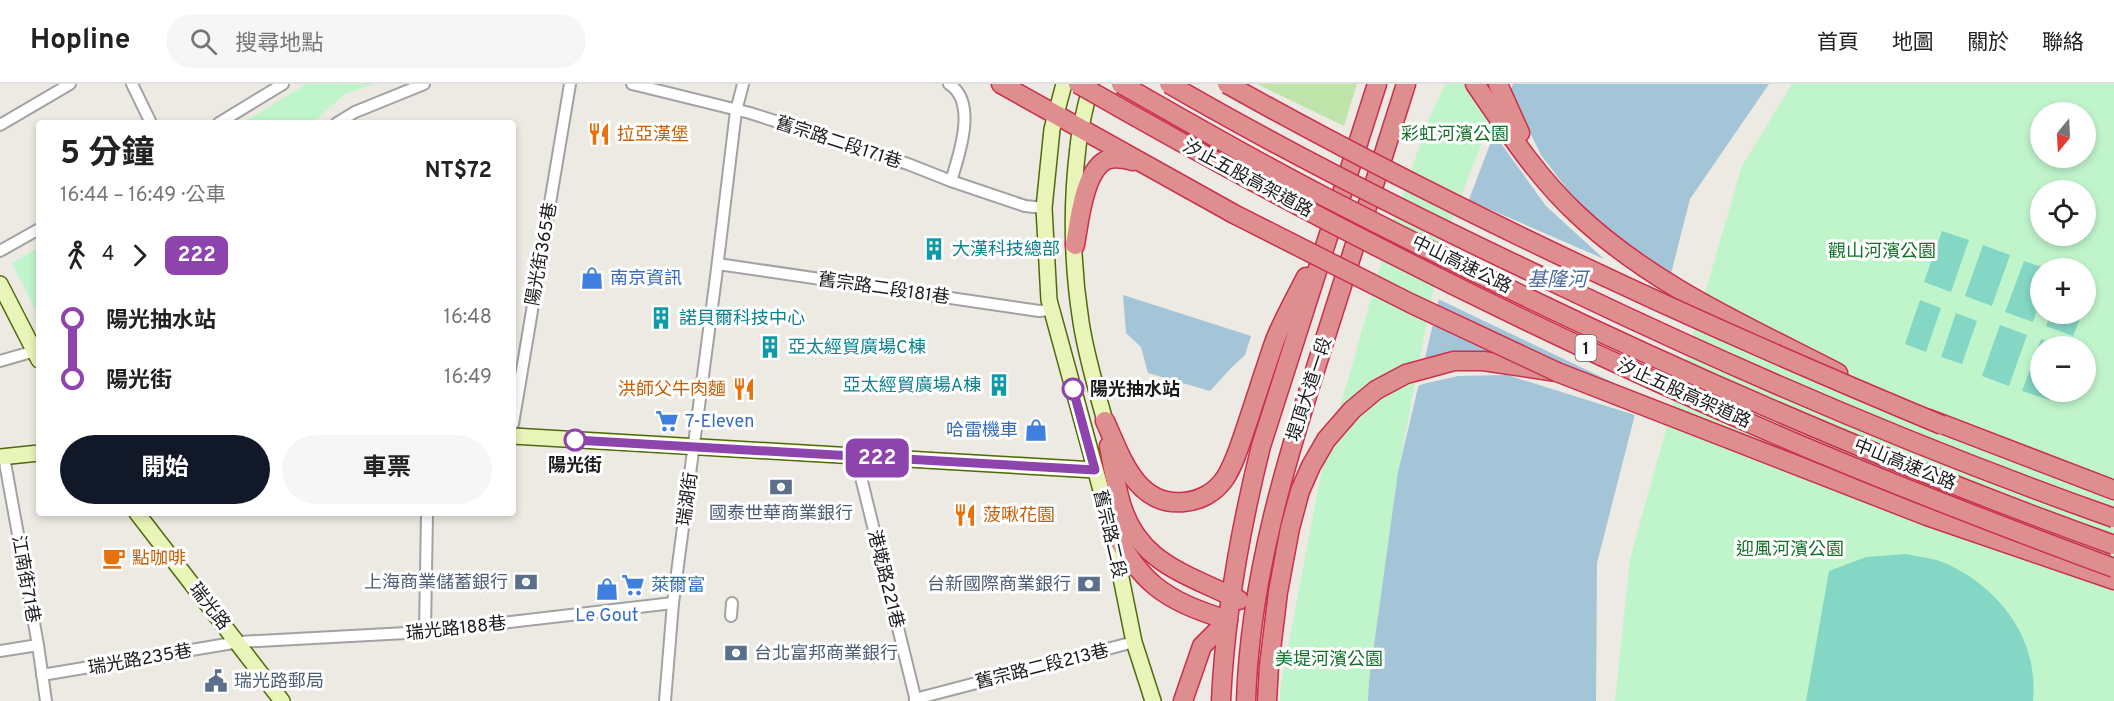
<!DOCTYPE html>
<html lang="zh-TW">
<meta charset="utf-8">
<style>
:root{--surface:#fff;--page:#f6f6f6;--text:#222;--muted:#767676;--line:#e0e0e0;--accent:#111827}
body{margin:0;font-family:Overpass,"Noto Sans TC",sans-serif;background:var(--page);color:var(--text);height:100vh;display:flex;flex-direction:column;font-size:22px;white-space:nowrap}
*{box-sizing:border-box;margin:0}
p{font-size:20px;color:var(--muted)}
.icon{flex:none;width:33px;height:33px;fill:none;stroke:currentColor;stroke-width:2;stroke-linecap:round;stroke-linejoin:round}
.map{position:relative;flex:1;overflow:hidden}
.drawer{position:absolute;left:36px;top:36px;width:480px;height:396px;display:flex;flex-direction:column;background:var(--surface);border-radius:6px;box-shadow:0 3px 9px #0003}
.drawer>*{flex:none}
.badge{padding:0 12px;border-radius:9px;font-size:21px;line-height:39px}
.needle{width:39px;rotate:198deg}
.tools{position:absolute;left:2030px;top:18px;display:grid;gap:12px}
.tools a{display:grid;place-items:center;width:66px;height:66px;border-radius:50%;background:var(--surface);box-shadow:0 3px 9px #0003;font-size:30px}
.map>.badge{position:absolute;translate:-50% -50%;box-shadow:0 0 0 3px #fff}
.legs{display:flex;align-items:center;gap:9px;height:66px;padding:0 24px;font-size:20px}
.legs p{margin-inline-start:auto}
.overview{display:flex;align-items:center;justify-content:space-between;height:102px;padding:0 24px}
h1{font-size:33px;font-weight:700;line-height:45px}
.cta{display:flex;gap:12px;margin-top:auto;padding:12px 24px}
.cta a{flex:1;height:69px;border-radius:36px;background:var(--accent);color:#fff;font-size:24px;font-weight:700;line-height:69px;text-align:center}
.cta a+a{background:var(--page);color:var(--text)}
ul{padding:0 24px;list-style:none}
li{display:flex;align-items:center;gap:21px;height:60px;font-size:22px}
li i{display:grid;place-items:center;width:9px;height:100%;margin:0 8px;background:currentColor}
li i::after{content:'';width:15px;height:15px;margin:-8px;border:4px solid;border-radius:50%;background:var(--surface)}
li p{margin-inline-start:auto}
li:first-child i{background:linear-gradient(#0000 50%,currentColor 0)}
li:last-child i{background:linear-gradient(currentColor 50%,#0000 0)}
header{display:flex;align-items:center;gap:36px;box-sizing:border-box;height:84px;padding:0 30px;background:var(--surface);border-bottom:2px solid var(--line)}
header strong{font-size:28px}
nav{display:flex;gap:33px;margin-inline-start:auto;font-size:21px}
.search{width:420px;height:54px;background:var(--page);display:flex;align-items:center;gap:15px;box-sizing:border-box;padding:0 21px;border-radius:33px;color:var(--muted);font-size:22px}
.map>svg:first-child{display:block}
</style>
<header>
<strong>Hopline</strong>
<div class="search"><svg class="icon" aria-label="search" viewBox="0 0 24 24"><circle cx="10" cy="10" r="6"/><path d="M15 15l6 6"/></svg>搜尋地點</div>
<nav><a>首頁</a><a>地圖</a><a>關於</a><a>聯絡</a></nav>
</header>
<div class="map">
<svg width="2114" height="617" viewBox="0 0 2114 617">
<rect width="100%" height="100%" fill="#eceae2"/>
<polygon fill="#bee4aa" points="1257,0 1357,0 1344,42"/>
<g fill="#c0f5cc" fill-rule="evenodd">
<polygon points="306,0 375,0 345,10 312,39 242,39"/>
<polygon points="1445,0 1504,0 1441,165 1398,388 1369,597 1368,617 1280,617 1280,605 1320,394 1391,144 1429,35"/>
<path d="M1792,0H2114V617H1615L1630,475L1686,274L1742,82ZM2040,28H2085V74H2040ZM2040,106H2085V152H2040ZM2040,184H2085V230H2040ZM2040,262H2085V308H2040Z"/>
<polygon points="39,163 39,233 12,179"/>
</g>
<g fill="#84d7c4">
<polygon points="1942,147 1969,156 1951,208 1924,198"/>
<polygon points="1983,161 2010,171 1992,222 1965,212"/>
<polygon points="2024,177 2045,184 2040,184 2040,217 2033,238 2005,228"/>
<polygon points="1920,216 1941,224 1926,268 1905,260"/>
<polygon points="1956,229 1977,237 1962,280 1941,273"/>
<polygon points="2051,230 2082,230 2073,252 2046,242"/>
<polygon points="2000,241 2027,251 2009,302 1982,292"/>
<polygon points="2041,255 2060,262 2040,262 2040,308 2053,308 2050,316 2022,307"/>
<path d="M1906,470C1919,473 1935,474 1947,480C2001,505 2039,556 2033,617H1806L1829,487L1866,473Z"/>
</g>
<g fill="#a4c4d7">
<polygon points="1513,0 1769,0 1690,115 1597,479 1596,617 1368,617 1369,597 1398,388 1452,160"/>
<polygon points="1123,211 1251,252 1245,271 1231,284 1210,307 1148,289 1141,263 1126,249"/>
</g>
<polygon fill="#eceae2" points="1510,1 1510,7 1541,71 1586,130 1673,196 1638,332 1507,291 1458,292 1423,300 1414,304 1419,286 1506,273 1430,240 1433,227 1462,242 1635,309 1436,214 1449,160 1466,115 1604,175 1546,122 1492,47"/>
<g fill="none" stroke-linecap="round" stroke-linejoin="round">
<g stroke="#a2a2a2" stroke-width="14">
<g id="street">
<polyline points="132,0 151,39"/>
<polyline points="632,0 750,29 908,80 951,97 1025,122 1044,124"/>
<path d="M949,0C978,18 959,71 951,97"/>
<polyline points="219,39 283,0"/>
<polyline points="337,39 355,28 424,0"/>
<polyline points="0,41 70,0"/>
<polyline points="0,167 39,145"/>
<polyline points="718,180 1039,227 1051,226"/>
<polyline points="0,277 35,267"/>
<polyline points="513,340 570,0"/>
<polyline points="4,373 38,561 46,617"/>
<polyline points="856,373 916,617"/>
<polyline points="731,532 732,519"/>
<polyline points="425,548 427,429"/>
<polyline points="0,567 38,561"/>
<polyline points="42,591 239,558 425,548 673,519"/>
<polyline points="915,615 1134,558"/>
<polyline points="665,617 673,519 716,193 736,27 743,0"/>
</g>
</g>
<g stroke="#51690c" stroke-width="18">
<g id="secondary">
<polyline points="1064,0 1052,45 1044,124 1049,216 1110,439 1134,558 1153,617"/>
<path d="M1091,0C1086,21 1080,42 1078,63C1071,120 1072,181 1081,238C1086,271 1096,304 1105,337"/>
<polyline points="0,200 39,276"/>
<polyline points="513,352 1095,386"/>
<polyline points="0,373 39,369"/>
<polyline points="137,429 282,617"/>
</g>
</g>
<g stroke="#ca2f4c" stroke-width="21">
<g id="highway">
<polyline points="1001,0 1234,130"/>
<path d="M1475,0C1506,45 1537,93 1577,130C1652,201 1747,242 1838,289"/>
<polyline points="1498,0 1520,49"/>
<path d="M1075,161C1079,139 1084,83 1109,75C1117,73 1125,75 1133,77"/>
<polyline points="1929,335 2114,406"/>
<path d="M1105,337C1121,372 1136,423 1184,418C1199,417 1214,409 1223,397C1232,385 1237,369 1242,355C1253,323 1263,291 1274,259C1282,237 1295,215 1306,193"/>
<path d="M1109,362C1112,379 1115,396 1119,412C1134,478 1185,489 1239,516"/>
<path d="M1110,439C1138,498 1166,518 1228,536L1202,562L1183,617"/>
<path d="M1221,617C1225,530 1240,446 1261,362L1377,0"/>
<path d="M1246,617C1250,492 1287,373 1325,255C1352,170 1379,85 1406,0"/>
<polyline points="1267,617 1269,582 1278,508 1290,444 1300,407 1311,382 1326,356 1352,326 1376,306 1406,290 1454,277 1483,277 1557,288 1927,432 2114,496"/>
</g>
</g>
<use href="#street" stroke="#fff" stroke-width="10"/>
<use href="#secondary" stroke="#e8f4b8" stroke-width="15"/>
<use href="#highway" stroke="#df8e90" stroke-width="18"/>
<g stroke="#ca2f4c" stroke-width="21" stroke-linecap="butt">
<g id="highway-bridge">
<path d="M1078,0C1309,133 1548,253 1793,358C1899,403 2006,444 2114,484"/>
<path d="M1121,0C1188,38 1255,77 1323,112C1579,244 1843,364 2114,461"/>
<path d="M1169,0C1300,76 1437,144 1574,208C1750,292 1930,369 2114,434"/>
<path d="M1227,0C1457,129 1699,240 1942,341"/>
<polyline points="1234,130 1410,219 1557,288"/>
</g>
</g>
<use href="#highway-bridge" stroke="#df8e90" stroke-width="18"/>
</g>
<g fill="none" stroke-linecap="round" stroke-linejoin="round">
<g stroke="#fff" stroke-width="14">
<polyline id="line-1" points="575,356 1095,386 1073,305"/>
</g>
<use href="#line-1" stroke="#8e44ad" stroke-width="9"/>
</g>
<defs>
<g id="restaurant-bare" transform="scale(1.8)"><path d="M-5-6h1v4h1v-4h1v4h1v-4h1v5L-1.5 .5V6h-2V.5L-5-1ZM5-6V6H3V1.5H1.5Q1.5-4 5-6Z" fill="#e8710a" stroke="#fff" stroke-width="2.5" paint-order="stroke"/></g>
<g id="building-bare" transform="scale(1.8)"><path d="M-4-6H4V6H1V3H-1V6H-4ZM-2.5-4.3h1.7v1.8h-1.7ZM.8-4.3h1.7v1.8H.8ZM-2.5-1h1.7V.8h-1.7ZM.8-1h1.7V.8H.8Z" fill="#0f9aa8" stroke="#fff" stroke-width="2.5" paint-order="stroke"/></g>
<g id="shop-bare" transform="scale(1.8)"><path d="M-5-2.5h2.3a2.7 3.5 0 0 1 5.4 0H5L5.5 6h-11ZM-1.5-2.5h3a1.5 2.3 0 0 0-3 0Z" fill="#3f7fe0" stroke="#fff" stroke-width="2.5" paint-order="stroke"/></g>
<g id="supermarket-bare" transform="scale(1.8)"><path d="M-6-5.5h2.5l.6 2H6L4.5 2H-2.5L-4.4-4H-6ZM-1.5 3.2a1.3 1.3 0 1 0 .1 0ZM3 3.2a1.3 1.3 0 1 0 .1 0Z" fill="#3f7fe0" stroke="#fff" stroke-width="2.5" paint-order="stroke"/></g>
<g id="bank-bare" transform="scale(1.8)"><path d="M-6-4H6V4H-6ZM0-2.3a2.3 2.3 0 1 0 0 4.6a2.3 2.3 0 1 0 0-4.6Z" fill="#5c6f8a" stroke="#fff" stroke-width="2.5" paint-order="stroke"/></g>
<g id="cafe-bare" transform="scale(1.8)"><path d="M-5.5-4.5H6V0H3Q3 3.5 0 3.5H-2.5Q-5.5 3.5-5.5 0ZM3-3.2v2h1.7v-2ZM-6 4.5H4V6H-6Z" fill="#e8710a" stroke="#fff" stroke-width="2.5" paint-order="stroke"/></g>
<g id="civic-bare" transform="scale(1.8)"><path d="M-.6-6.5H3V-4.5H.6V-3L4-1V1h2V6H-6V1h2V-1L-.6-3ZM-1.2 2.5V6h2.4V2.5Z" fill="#5c6f8a" stroke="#fff" stroke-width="2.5" paint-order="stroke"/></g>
</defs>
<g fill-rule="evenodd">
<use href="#restaurant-bare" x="599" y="50"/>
<use href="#building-bare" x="934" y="165"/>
<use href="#shop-bare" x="592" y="194"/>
<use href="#building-bare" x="661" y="234"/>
<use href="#building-bare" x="770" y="263"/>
<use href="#building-bare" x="999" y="301"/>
<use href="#restaurant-bare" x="744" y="305"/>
<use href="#supermarket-bare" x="667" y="337"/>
<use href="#shop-bare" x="1036" y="346"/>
<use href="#bank-bare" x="781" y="403"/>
<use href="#restaurant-bare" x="965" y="431"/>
<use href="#cafe-bare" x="114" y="474"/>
<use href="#bank-bare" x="526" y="498"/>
<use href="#bank-bare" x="1089" y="500"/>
<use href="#supermarket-bare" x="633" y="501"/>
<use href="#shop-bare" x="607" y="505"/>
<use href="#bank-bare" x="736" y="569"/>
<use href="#civic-bare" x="216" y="597"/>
</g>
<g fill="#fff" stroke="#8e44ad" stroke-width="3">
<circle cx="1073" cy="305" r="10"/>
<circle cx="575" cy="356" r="10"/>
</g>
<g text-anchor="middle" stroke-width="6" stroke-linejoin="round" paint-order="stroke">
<rect fill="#fff" stroke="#5f5f5f" stroke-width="1.5" x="1575.5" y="251" width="21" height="26" rx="4.5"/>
<g font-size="16" font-weight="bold" fill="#1b1b1b">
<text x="1586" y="270">1</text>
</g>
<g font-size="18" fill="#c56008" stroke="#fff" text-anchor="start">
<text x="617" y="56">拉亞漢堡</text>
<text x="726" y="311" text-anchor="end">洪師父牛肉麵</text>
<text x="983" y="437">菠啾花園</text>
<text x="132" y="480">點咖啡</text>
</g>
<g font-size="18" fill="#127129" stroke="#fff">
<text x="1455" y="56">彩虹河濱公園</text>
<text x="1882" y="173">觀山河濱公園</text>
<text x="1790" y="471">迎風河濱公園</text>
<text x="1329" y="581">美堤河濱公園</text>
</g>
<g font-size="18" fill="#1b1b1b" stroke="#fff">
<text transform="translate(839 58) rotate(18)" y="6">舊宗路二段171巷</text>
<text transform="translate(1248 94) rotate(28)" y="6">汐止五股高架道路</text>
<text transform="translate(541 170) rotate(-80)" y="6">陽光街365巷</text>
<text transform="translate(1462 180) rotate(26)" y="6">中山高速公路</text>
<text transform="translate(884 204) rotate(8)" y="6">舊宗路二段181巷</text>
<text transform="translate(1309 305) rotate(-72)" y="6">堤頂大道一段</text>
<text transform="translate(1684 309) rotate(24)" y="6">汐止五股高架道路</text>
<text transform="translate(1905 380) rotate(22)" y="6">中山高速公路</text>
<text transform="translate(687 415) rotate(-82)" y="6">瑞湖街</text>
<text transform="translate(1110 450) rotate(77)" y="6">舊宗路二段</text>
<text transform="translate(26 495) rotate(80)" y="6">江南街71巷</text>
<text transform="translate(886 495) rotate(76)" y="6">港墘路221巷</text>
<text transform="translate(210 522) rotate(52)" y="6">瑞光路</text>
<text transform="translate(456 544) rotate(-6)" y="6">瑞光路188巷</text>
<text transform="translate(140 575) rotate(-10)" y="6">瑞光路235巷</text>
<text transform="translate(1042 582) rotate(-14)" y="6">舊宗路二段213巷</text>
</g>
<g font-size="18" fill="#0d838f" stroke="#fff" text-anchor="start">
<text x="952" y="171">大漢科技總部</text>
<text x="679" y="240">諾貝爾科技中心</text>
<text x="788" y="269">亞太經貿廣場C棟</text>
<text x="981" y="307" text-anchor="end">亞太經貿廣場A棟</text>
</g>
<g font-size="18" fill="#366cbe" stroke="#fff" text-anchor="start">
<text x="610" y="200">南京資訊</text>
<text x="685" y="343">7-Eleven</text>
<text x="1018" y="352" text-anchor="end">哈雷機車</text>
<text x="651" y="507">萊爾富</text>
<text x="607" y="537" text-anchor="middle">Le Gout</text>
</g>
<g font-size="18" font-weight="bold" fill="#1b1b1b" stroke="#fff" text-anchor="start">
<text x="1090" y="311">陽光抽水站</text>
<text x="575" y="387" text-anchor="middle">陽光街</text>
</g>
<g font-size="18" fill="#4e5e75" stroke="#fff" text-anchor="end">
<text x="781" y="435" text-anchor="middle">國泰世華商業銀行</text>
<text x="508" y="504">上海商業儲蓄銀行</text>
<text x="1071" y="506">台新國際商業銀行</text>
<text x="754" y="575" text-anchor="start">台北富邦商業銀行</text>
<text x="234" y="603" text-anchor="start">瑞光路郵局</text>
</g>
<g font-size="20" font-style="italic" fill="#4f6da4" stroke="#fff">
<text x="1557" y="202">基隆河</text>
</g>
</g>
</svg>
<div class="tools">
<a><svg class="needle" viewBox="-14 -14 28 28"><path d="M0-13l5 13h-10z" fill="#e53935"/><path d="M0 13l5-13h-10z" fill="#767676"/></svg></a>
<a><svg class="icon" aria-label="locate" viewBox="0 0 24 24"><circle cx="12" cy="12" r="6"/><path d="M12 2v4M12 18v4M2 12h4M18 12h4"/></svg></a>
<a>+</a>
<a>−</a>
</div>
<b class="badge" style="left:877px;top:374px;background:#8e44ad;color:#fff">222</b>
<section class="drawer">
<div class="overview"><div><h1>5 分鐘</h1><p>16:44 – 16:49 · 公車</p></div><b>NT$72</b></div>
<div class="legs"><svg class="icon" aria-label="walk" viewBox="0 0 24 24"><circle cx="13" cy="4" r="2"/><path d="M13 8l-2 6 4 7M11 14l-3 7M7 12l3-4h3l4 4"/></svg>4<svg class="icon" aria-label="forward" viewBox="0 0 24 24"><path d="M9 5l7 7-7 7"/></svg><b class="badge" style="background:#8e44ad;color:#fff">222</b></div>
<ul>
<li><i style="color:#8e44ad"></i><b>陽光抽水站</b><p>16:48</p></li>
<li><i style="color:#8e44ad"></i><b>陽光街</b><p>16:49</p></li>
</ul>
<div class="cta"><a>開始</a><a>車票</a></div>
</section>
</div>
